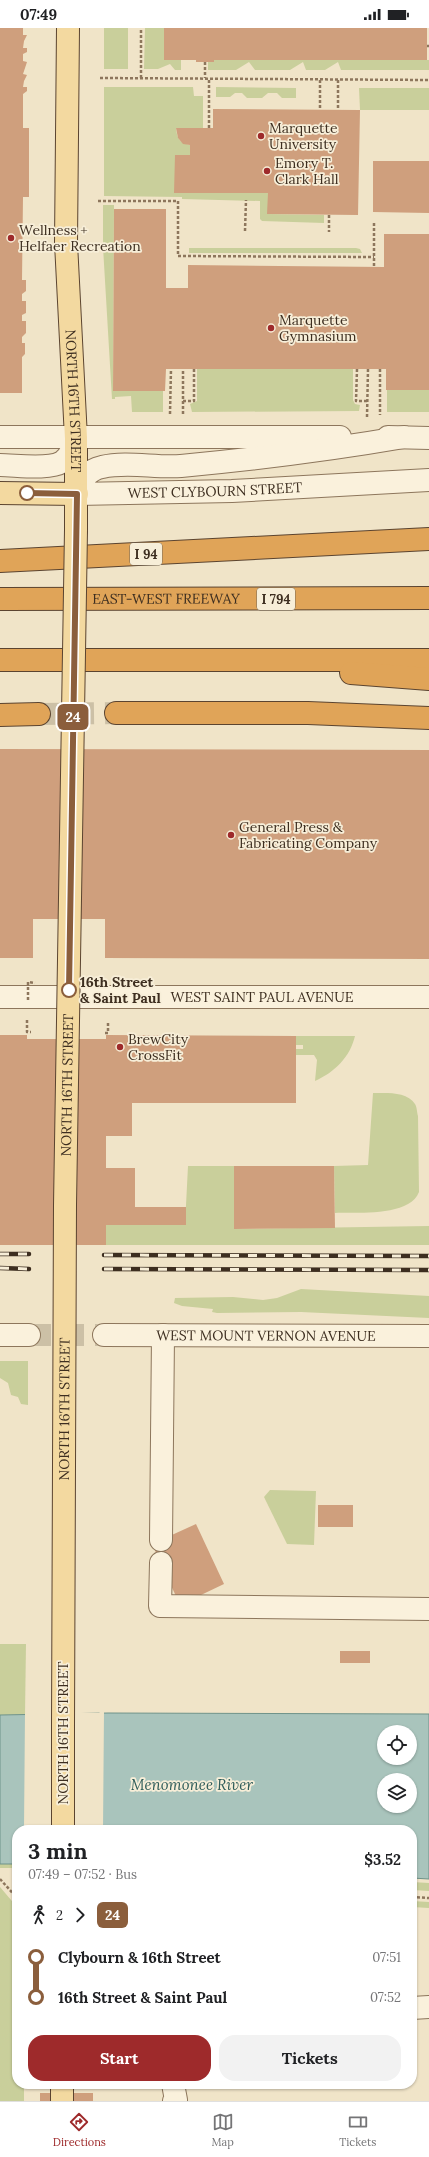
<!DOCTYPE html>
<meta charset="utf-8">
<style>
:root{--surface:#fff;--page:#f2f2f2;--text:#202124;--muted:#757577;--line:#e0e0e0;--accent:#9e2a2b}
body{margin:0;font-family:Lora,serif;background:var(--page);color:var(--text);height:100vh;display:flex;flex-direction:column;font-size:15px;white-space:nowrap}
*{box-sizing:border-box;margin:0}
p{font-size:13px;color:var(--muted)}
.icon{flex:none;width:22px;height:22px;fill:none;stroke:currentColor;stroke-width:2;stroke-linecap:round;stroke-linejoin:round}
.map{position:relative;flex:1;overflow:hidden}
.details{position:absolute;left:12px;top:1797px;width:405px;height:264px;display:flex;flex-direction:column;background:var(--surface);border-radius:16px;box-shadow:0 1px 3px #0004}
.details>*{flex:none}
.badge{padding:0 8px;border-radius:6px;font-size:14px;line-height:26px}
.controls{position:absolute;left:377px;top:1697px;display:grid;gap:8px}
.controls a{display:grid;place-items:center;width:40px;height:40px;border-radius:50%;background:var(--surface);box-shadow:0 1px 3px #0004;font-size:20px}
.map>.badge{position:absolute;translate:-50% -50%;box-shadow:0 0 0 2px #fff}
.legs{display:flex;align-items:center;gap:6px;height:44px;padding:0 16px;font-size:13px}
.legs p{margin-inline-start:auto}
.head{display:flex;align-items:center;justify-content:space-between;height:68px;padding:0 16px}
h1{font-size:22px;font-weight:700;line-height:30px}
.cta{display:flex;gap:8px;margin-top:auto;padding:8px 16px}
.cta a{flex:1;height:46px;border-radius:16px;background:var(--accent);color:#fff;font-size:16px;font-weight:700;line-height:46px;text-align:center}
.cta a+a{background:var(--page);color:var(--text)}
ul{padding:0 16px;list-style:none}
li{display:flex;align-items:center;gap:14px;height:40px;font-size:15px}
li i{display:grid;place-items:center;width:6px;height:100%;margin:0 5px;background:currentColor}
li i::after{content:'';width:10px;height:10px;margin:-5px;border:3px solid;border-radius:50%;background:var(--surface)}
li p{margin-inline-start:auto}
li:first-child i{background:linear-gradient(#0000 50%,currentColor 0)}
li:last-child i{background:linear-gradient(currentColor 50%,#0000 0)}
.status{display:flex;justify-content:space-between;align-items:center;height:28px;padding:0 20px;background:var(--surface);direction:ltr}
.status svg{height:11px;fill:currentColor}
.tabs{display:flex;justify-content:space-around;align-items:center;height:56px;border-top:1px solid var(--line);background:var(--surface);font-size:11px;color:var(--muted)}
.tabs a{display:grid;justify-items:center;gap:2px}
.tabs .active{color:var(--accent)}
.map>svg:first-child{display:block}
</style>
<div class="status"><b>07:49</b><svg viewBox="0 0 49 12"><path d="M0 12V9h3v3zM5 12V6h3v6zM10 12V3h3v9zM15 12V0h3v12zM26 1h20v11H26zM47 4h2v5h-2z"/></svg></div>
<div class="map">
<svg width="429" height="2073" viewBox="0 0 429 2073">
<rect width="100%" height="100%" fill="#f0e4c8"/>
<g fill="#c9cf9b">
<rect x="104" y="0" width="24" height="41"/>
<polygon points="145,0 164,0 164,31 181,32 181,42 175,42 170,36 158,41 144,41"/>
<polygon points="214,32 429,32 429,42 341,42 338,34 325,42 306,42 303,34 290,42 255,42 249,34 236,42 208,42 208,34 214,34"/>
<path d="M104,59H193L194,68H203V100H176C177,110 179,115 190,117V127H175V165H268V186L324,187V195L262,193L260,191V173L182,171V169L104,168Z"/>
<polygon points="216,59 296,60 296,70 282,70 277,65 268,65 262,70 247,70 242,65 235,65 230,69 216,69"/>
<polygon points="359,60 429,60 429,82 360,82"/>
<polygon points="103,177 114,177 113,363 163,363 163,384 132,384 131,368 115,369 115,371 112,371 103,219"/>
<polygon points="189,220 356,220 360,221 362,225 189,225"/>
<polygon points="197,341 353,341 353,372 355,376 360,377 359,383 192,384 190,376 197,373"/>
<rect x="387" y="362" width="42" height="22"/>
<path d="M296,1008H355C350,1029 335,1044 315,1053L317,1032L314,1027H296V1021H303V1017H296Z"/>
<path d="M373,1065C386,1065 407,1063 415,1076C417,1079 417,1085 418,1088L419,1164C409,1189 358,1184 335,1185L334,1138L368,1137Z"/>
<polygon points="188,1138 234,1138 234,1201 429,1198 429,1217 106,1217 106,1197 185,1197"/>
<polygon points="301,1261 429,1268 429,1290 301,1284 217,1285 212,1284 213,1281 182,1278 174,1275 175,1270 233,1269 263,1272 277,1270"/>
<polygon points="0,1333 28,1333 28,1377 21,1376 18,1369 11,1367 8,1355 0,1350"/>
<polygon points="270,1462 316,1463 314,1517 287,1516 264,1469"/>
<polygon points="0,1616 26,1616 25,1687 0,1687"/>
<rect x="0" y="1836" width="17" height="4"/>
<polygon points="412,1854 429,1855 429,1863 412,1862"/>
<polygon points="0,1859 17,1879 17,2056 24,2056 24,2073 0,2073"/>
<polygon points="412,1873 429,1874 429,1880 412,1879"/>
</g>
<path fill="#a9c4bc" stroke="#6f938a" fill-rule="evenodd" d="M108,1685L429,1686V1851L412,1850V1802H17V1836H0V1687ZM384,1704H410V1730H384ZM384,1752H410V1778H384Z"/>
<polygon fill="#f0e4c8" points="101,1683 104,1683 103,1802 24,1802 25,1685 99,1685"/>
<g fill="#cf9f7d">
<polygon points="0,0 23,0 23,7 27,7 24,13 23,20 27,20 27,24 23,26 23,33 27,34 23,46 27,47 24,53 23,59 27,59 27,63 23,66 23,100 29,100 29,169 23,169 22,252 26,252 26,263 22,266 22,273 26,273 26,285 22,287 22,293 26,293 26,305 22,309 22,315 25,315 25,326 22,329 22,365 0,365"/>
<polygon points="164,0 427,0 427,32 214,32 214,34 196,34 196,32 164,32"/>
<polygon points="213,81 360,82 358,187 267,186 268,165 174,165 175,127 190,127 190,117 183,116 178,110 176,100 213,100"/>
<polygon points="373,133 429,133 429,185 373,184"/>
<polygon points="114,181 166,181 166,260 188,260 188,237 384,239 384,206 429,206 429,362 386,362 386,341 166,341 165,363 113,363"/>
<polygon points="0,721 429,722 429,931 105,930 105,891 33,891 33,930 0,930"/>
<polygon points="0,1007 27,1007 27,1011 106,1011 106,1007 296,1008 296,1075 132,1075 132,1108 106,1108 106,1140 135,1140 135,1179 186,1179 186,1197 106,1197 106,1217 0,1217"/>
<polygon points="234,1138 334,1138 335,1200 234,1201"/>
<rect x="318" y="1477" width="35" height="22"/>
<polygon points="196,1496 224,1556 180,1577 152,1516"/>
<rect x="340" y="1623" width="30" height="12"/>
<polygon points="412,1904 414,1904 413,1932 412,1932"/>
<rect x="40" y="2065" width="53" height="8"/>
</g>
<g fill="none" stroke-linecap="round" stroke-linejoin="round">
<polyline stroke="#ccc0a6" stroke-width="22" stroke-dasharray="22 11" stroke-linecap="butt" points="29,1307 104,1307"/>
<polyline stroke="#ccc0a6" stroke-width="22" stroke-dasharray="22 11" stroke-linecap="butt" points="39,686 116,685"/>
<g stroke="#8d765c" stroke-width="24">
<g id="minor">
<polyline points="0,409 340,409"/>
<polyline points="388,409 429,410"/>
<path id="s1" d="M404,409C329,422 256,431 181,438C155,440 127,433 102,439C87,442 81,453 77,466L232,463L429,452"/>
<path d="M0,437C16,437 49,442 62,434C70,429 74,418 76,410"/>
<path id="s2" d="M0,969H429"/>
<polyline points="0,1307 29,1307"/>
<path id="s3" d="M104,1307L429,1308"/>
<polyline points="161,1512 163,1307"/>
<polyline points="161,1535 160,1578 429,1581"/>
<polyline points="412,1980 429,1979"/>
<polyline points="173,2056 176,2072 174,2073"/>
</g>
</g>
<g stroke="#5b4430" stroke-width="24">
<g id="major">
<path id="s4" d="M68,0L66,215L76,410V502"/>
<polyline points="0,465 77,466"/>
<polyline points="63,1698 63,1802"/>
<polyline points="62,2073 62,2056"/>
</g>
</g>
<g stroke="#5b4430" stroke-width="24">
<g id="highway">
<polyline points="0,533 429,511"/>
<path id="s5" d="M0,571L429,570"/>
<polyline points="0,632 429,632"/>
<polyline points="351,645 429,651"/>
<polyline points="116,685 308,685 429,690"/>
<polyline points="0,687 39,686"/>
</g>
</g>
<g stroke="#8d765c" stroke-width="2.5" stroke-dasharray="3 2" stroke-linecap="butt">
<polyline points="427,18 429,18"/>
<polyline points="205,34 205,50"/>
<polyline points="100,50 429,52"/>
<polyline points="141,50 141,0"/>
<polyline points="320,52 320,82"/>
<polyline points="338,52 338,82"/>
<polyline points="209,100 209,50"/>
<polyline points="98,173 178,173 178,228 374,229"/>
<polyline points="329,187 329,204"/>
<polyline points="374,195 374,239"/>
<polyline points="245,203 246,172"/>
<polyline points="357,341 356,373 367,373"/>
<polyline points="380,341 380,387"/>
<polyline points="183,373 194,373 194,341"/>
<polyline points="170,386 171,341"/>
<polyline points="183,386 183,341"/>
<polyline points="367,389 368,341"/>
<polyline points="27,992 27,1004 31,1004"/>
<polyline points="105,1005 108,1005 108,993"/>
<polyline points="0,1851 17,1870"/>
<polyline points="412,1869 429,1870"/>
</g>
<use href="#minor" stroke="#faf1dc" stroke-width="22"/>
<use href="#major" stroke="#f3d9a0" stroke-width="22"/>
<use href="#highway" stroke="#e0a458" stroke-width="22"/>
<g stroke="#3d2e20" stroke-width="4.5">
<g id="rail">
<polyline points="0,1226 29,1226"/>
<polyline points="104,1227 429,1228"/>
<polyline points="0,1240 29,1241"/>
<polyline points="104,1241 429,1242"/>
</g>
</g>
<use href="#rail" stroke="#f7eed8" stroke-width="3" stroke-dasharray="9" stroke-linecap="butt"/>
<g stroke="#5b4430" stroke-width="24" stroke-linecap="butt">
<g id="major-bridge">
<path id="s6" d="M63,1698L65,1177L76,502"/>
</g>
</g>
<polyline stroke="#8d765c" stroke-width="2.5" stroke-dasharray="3 2" stroke-linecap="butt" points="28,972 28,954 35,955"/>
<use href="#major-bridge" stroke="#f3d9a0" stroke-width="22"/>
</g>
<g fill="none" stroke-linecap="round" stroke-linejoin="round">
<g stroke="#fff" stroke-width="9">
<polyline id="line-1" points="27,465 77,466 69,962"/>
</g>
<use href="#line-1" stroke="#8b5e3c" stroke-width="6"/>
</g>
<g fill="#9e2a2b" stroke="#f7eed8" stroke-width="1.5">
<circle cx="261" cy="108" r="4"/>
<circle cx="267" cy="143" r="4"/>
<circle cx="11" cy="210" r="4"/>
<circle cx="271" cy="300" r="4"/>
<circle cx="231" cy="807" r="4"/>
<circle cx="120" cy="1019" r="4"/>
</g>
<g fill="#fff" stroke="#8b5e3c" stroke-width="2">
<circle cx="27" cy="465" r="7"/>
<circle cx="69" cy="962" r="7"/>
</g>
<g text-anchor="middle" stroke-width="3.5" stroke-linejoin="round" paint-order="stroke">
<g fill="#f7eed8" stroke="#756857" stroke-width="1">
<rect x="130" y="515" width="32" height="22" rx="3"/>
<rect x="257" y="560" width="38" height="22" rx="3"/>
</g>
<g font-size="13" font-weight="bold" fill="#3d2e20">
<text x="146" y="531">I 94</text>
<text x="276" y="576">I 794</text>
</g>
<g font-size="14" fill="#3d2e20" stroke="#f7eed8" text-anchor="start">
<text x="269" y="105">Marquette<tspan x="269" dy="16">University</tspan></text>
<text x="275" y="140">Emory T.<tspan x="275" dy="16">Clark Hall</tspan></text>
<text x="19" y="207">Wellness +<tspan x="19" dy="16">Helfaer Recreation</tspan></text>
<text x="279" y="297">Marquette<tspan x="279" dy="16">Gymnasium</tspan></text>
<text x="239" y="804">General Press &amp;<tspan x="239" dy="16">Fabricating Company</tspan></text>
<text x="128" y="1016">BrewCity<tspan x="128" dy="16">CrossFit</tspan></text>
</g>
<g font-size="14" fill="#3d2e20" stroke="#f7eed8">
<text dy="5" stroke="none"><textPath href="#s4" startOffset="373">NORTH 16TH STREET</textPath></text>
<text dy="5" stroke="none"><textPath href="#s1" startOffset="481">WEST CLYBOURN STREET</textPath></text>
<text dy="5" stroke="none"><textPath href="#s5" startOffset="166">EAST-WEST FREEWAY</textPath></text>
<text dy="5" stroke="none"><textPath href="#s2" startOffset="262">WEST SAINT PAUL AVENUE</textPath></text>
<text dy="5" stroke="none"><textPath href="#s6" startOffset="641">NORTH 16TH STREET</textPath></text>
<text dy="5" stroke="none"><textPath href="#s3" startOffset="162">WEST MOUNT VERNON AVENUE</textPath></text>
<text dy="5" stroke="none"><textPath href="#s6" startOffset="317">NORTH 16TH STREET</textPath></text>
<text transform="translate(63 1705) rotate(-90)" y="5">NORTH 16TH STREET</text>
</g>
<g font-size="14" font-weight="bold" fill="#3d2e20" stroke="#f7eed8" text-anchor="start">
<text x="80" y="959">16th Street<tspan x="80" dy="16">&amp; Saint Paul</tspan></text>
</g>
<g font-size="15" font-style="italic" fill="#2f5d5a" stroke="#f7eed8">
<text x="192" y="1762">Menomonee River</text>
</g>
</g>
</svg>
<div class="controls">
<a><svg class="icon" aria-label="locate" viewBox="0 0 24 24"><circle cx="12" cy="12" r="6"/><path d="M12 2v4M12 18v4M2 12h4M18 12h4"/></svg></a>
<a><svg class="icon" aria-label="layers" viewBox="0 0 24 24"><path d="M12 4l9 5-9 5-9-5zM3 14l9 5 9-5"/></svg></a>
</div>
<b class="badge" style="left:73px;top:689px;background:#8b5e3c;color:#fff">24</b>
<section class="details">
<div class="head"><div><h1>3 min</h1><p>07:49 – 07:52 · Bus</p></div><b>$3.52</b></div>
<div class="legs"><svg class="icon" aria-label="walk" viewBox="0 0 24 24"><circle cx="13" cy="4" r="2"/><path d="M13 8l-2 6 4 7M11 14l-3 7M7 12l3-4h3l4 4"/></svg>2<svg class="icon" aria-label="forward" viewBox="0 0 24 24"><path d="M9 5l7 7-7 7"/></svg><b class="badge" style="background:#8b5e3c;color:#fff">24</b></div>
<ul>
<li><i style="color:#8b5e3c"></i><b>Clybourn &amp; 16th Street</b><p>07:51</p></li>
<li><i style="color:#8b5e3c"></i><b>16th Street &amp; Saint Paul</b><p>07:52</p></li>
</ul>
<div class="cta"><a>Start</a><a>Tickets</a></div>
</section>
</div>
<nav class="tabs">
<a class="active"><svg class="icon" aria-label="directions" viewBox="0 0 24 24"><path d="M12 3l9 9-9 9-9-9zM9 14v-3h6M13 9l2 2-2 2"/></svg>Directions</a>
<a><svg class="icon" aria-label="map" viewBox="0 0 24 24"><path d="M3 6l6-2 6 2 6-2v14l-6 2-6-2-6 2zM9 4v14M15 6v14"/></svg>Map</a>
<a><svg class="icon" aria-label="tickets" viewBox="0 0 24 24"><path d="M3 7h18v10H3zM15 7v10"/></svg>Tickets</a>
</nav>
